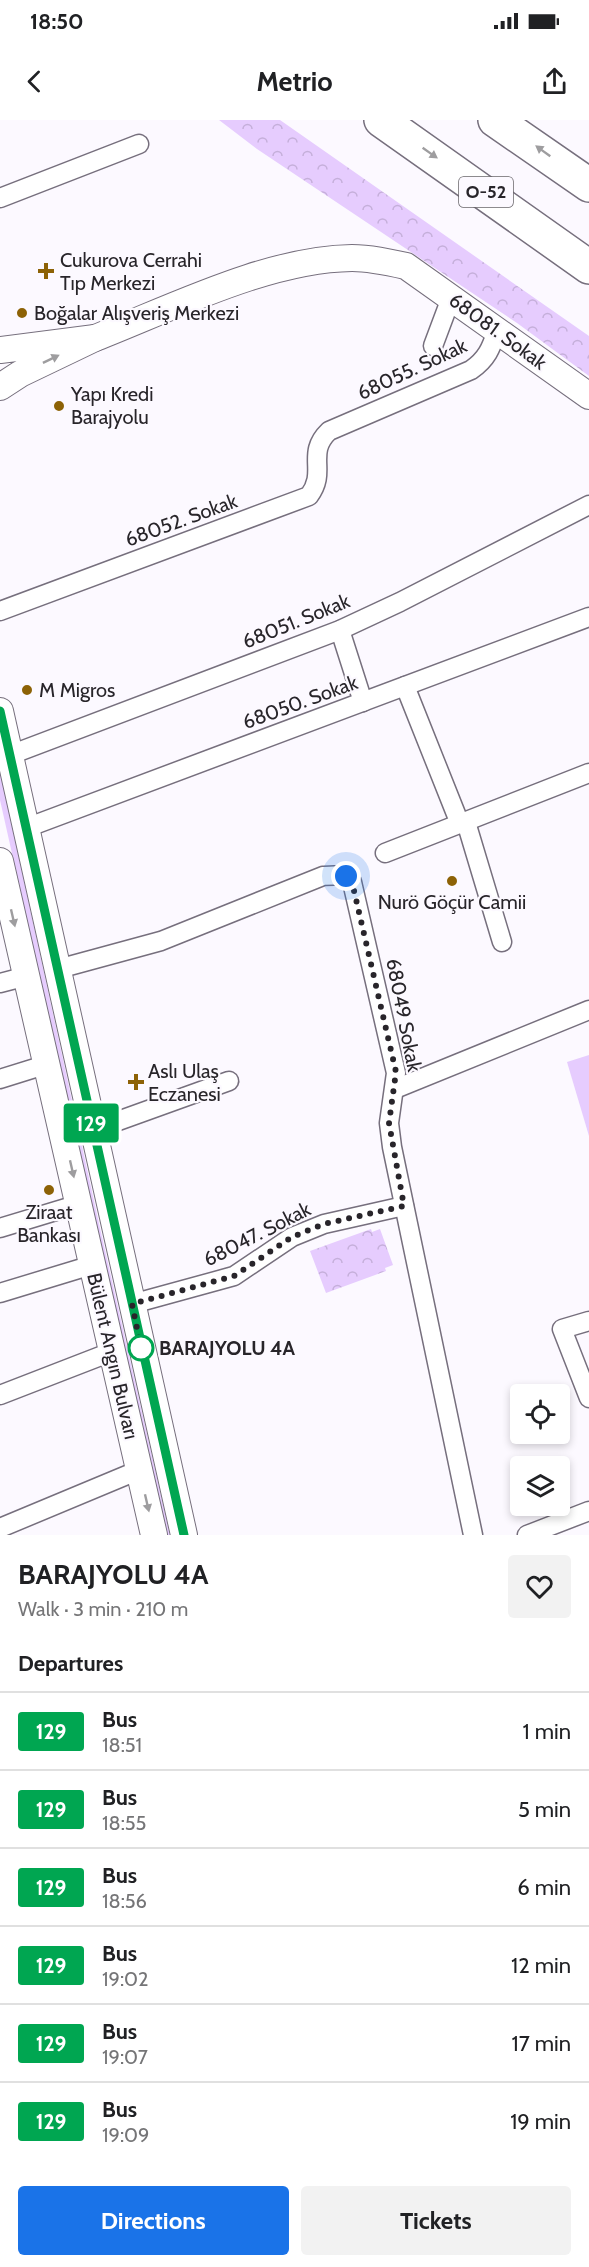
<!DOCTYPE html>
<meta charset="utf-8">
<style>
:root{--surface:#fff;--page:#f2f2f2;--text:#202124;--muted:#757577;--line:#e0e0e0;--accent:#1a73e8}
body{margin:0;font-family:Cabin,sans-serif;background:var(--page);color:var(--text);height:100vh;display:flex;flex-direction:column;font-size:22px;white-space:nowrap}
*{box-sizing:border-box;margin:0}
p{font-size:20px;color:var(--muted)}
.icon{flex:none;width:33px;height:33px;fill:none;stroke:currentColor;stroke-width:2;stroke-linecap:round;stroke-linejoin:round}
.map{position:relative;height:1415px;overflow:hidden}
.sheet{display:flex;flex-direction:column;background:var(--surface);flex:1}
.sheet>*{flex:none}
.badge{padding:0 12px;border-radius:4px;font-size:21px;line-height:39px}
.tools{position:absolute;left:510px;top:1264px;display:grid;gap:12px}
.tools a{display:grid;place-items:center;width:60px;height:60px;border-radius:6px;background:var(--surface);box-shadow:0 3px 9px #0003;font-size:30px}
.you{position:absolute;width:30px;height:30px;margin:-15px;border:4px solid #fff;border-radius:50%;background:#1a73e8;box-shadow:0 0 0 9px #1a73e833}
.map>.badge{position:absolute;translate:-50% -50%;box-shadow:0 0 0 3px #fff}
h2{padding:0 18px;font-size:22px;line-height:54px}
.round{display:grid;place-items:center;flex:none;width:63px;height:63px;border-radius:6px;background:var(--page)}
.overview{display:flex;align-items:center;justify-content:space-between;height:102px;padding:0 18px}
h1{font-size:28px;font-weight:800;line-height:45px}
.button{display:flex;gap:12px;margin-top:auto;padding:12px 18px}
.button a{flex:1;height:69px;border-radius:6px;background:var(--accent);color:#fff;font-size:24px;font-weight:800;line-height:69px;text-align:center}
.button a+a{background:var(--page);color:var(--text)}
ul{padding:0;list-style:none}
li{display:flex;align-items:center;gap:18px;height:78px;padding:0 18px;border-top:2px solid var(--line)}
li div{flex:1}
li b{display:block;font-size:22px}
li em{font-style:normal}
li .badge{min-width:66px;font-weight:700;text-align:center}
.status{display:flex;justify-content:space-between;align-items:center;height:42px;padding:0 30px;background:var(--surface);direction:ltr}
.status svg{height:16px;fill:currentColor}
header{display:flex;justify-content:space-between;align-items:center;height:78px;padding:0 18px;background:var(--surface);font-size:27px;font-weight:800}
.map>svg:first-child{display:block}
</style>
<div class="status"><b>18:50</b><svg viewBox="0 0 49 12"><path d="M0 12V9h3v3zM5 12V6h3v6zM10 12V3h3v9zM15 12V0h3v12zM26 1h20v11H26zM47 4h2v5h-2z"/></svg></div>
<header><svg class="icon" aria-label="back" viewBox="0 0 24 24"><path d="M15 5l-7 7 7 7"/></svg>Metrio<svg class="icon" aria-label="share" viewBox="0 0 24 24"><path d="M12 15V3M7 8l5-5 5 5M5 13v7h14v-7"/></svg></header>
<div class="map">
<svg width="589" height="1415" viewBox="0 0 589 1415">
<defs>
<pattern id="forest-crowns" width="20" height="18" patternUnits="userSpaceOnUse" patternTransform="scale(1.5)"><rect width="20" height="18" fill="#e6ccfe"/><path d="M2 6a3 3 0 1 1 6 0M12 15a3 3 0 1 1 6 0" fill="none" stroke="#c5afda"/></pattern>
</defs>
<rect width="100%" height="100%" fill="#fcf9ff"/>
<g fill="#e6ccfe">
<polygon points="0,652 100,1108 170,1415 165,1415 0,680"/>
<polygon points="589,935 589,1016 567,942"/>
</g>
<g fill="url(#forest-crowns)">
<polygon points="219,0 280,0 589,216 589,256 517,203 257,29"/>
<polygon points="371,1109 372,1112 380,1109 393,1145 385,1148 386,1151 326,1173 310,1131"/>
</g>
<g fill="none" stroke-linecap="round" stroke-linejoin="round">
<g stroke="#766f7d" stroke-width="21">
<g id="street">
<polyline points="0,78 139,24"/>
<polyline points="433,226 451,178"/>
<path d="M0,491L309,376C328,351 305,334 329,311L471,250C487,239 491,228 497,211"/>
<polyline points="340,510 363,582"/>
<polyline points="405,566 460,704"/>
<polyline points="10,635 340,510 400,482 589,385"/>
<polyline points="466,702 502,822"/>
<polyline points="26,708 589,497"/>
<polyline points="385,733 589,653"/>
<path d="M58,849L161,821L323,756C335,755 343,754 352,762L396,953L389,1003L392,1027L473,1415"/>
<polyline points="0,863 27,856"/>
<polyline points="0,959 48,944"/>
<polyline points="395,969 589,890"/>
<polyline points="93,1010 229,961"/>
<polyline points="0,1108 79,1084"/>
<polyline points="0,1173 92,1145"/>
<polyline points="132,1184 234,1156 292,1117 324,1104 404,1086"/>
<polyline points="589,1201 562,1209 589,1278"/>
<polyline points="0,1275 111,1232"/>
<polyline points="0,1408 139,1350"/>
<polyline points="527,1415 589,1391"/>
</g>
</g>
<g stroke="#766f7d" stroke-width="28">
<g id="secondary">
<path d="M95,218C172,188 268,139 352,138C370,138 388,142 406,146L589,276"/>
<polyline points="0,230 95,218 20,254 0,267"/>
<polyline points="0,591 184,1415"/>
<polyline points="0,741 154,1415"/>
</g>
</g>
<g stroke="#766f7d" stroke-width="36">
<g id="highway">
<polyline points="381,0 589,147"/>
<polyline points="495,0 589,65"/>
</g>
</g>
<use href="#street" stroke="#fff" stroke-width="18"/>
<use href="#secondary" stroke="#fff" stroke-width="26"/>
<use href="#highway" stroke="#fff" stroke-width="33"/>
</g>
<defs><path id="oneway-solid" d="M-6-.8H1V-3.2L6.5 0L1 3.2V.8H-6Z" transform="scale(1.5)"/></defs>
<g fill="#9e9d9f">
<use href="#oneway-solid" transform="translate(543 31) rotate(-144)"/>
<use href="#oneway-solid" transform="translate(430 33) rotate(35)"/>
<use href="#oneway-solid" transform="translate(51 239) rotate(-26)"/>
<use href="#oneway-solid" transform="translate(13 798) rotate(77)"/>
<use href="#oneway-solid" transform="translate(72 1049) rotate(77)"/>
<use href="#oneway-solid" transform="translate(147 1383) rotate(77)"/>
</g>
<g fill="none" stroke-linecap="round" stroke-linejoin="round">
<g stroke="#fff" stroke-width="14">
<polyline id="line" points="0,591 184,1415"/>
</g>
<use href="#line" stroke="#00a651" stroke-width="9"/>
<polyline stroke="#28252a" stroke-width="6" stroke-dasharray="0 10.8" points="141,1228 132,1184 234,1156 292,1117 324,1104 404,1086 389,1003 396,952 352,762 346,756"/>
</g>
<g fill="#8d6206" stroke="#fcf9ff" stroke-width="2">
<path d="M43 142h6v6h6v6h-6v6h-6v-6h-6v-6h6z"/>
<circle cx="22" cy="193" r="6"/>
<circle cx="59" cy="286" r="6"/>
<circle cx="27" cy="570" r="6"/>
<circle cx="452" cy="761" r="6"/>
<path d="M133 953h6v6h6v6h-6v6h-6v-6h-6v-6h6z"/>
<circle cx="49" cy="1070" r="6"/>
</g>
<circle fill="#fff" stroke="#00a651" stroke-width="3" cx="141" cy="1228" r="12"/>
<g text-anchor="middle" stroke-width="4.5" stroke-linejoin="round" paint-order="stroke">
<rect fill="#fcf9ff" stroke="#68656a" stroke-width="1.5" x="459" y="57" width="54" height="30" rx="4.5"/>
<g font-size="18" font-weight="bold" fill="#28252a">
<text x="486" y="78">O-52</text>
</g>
<g font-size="20" fill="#28252a" stroke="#fcf9ff" text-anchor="start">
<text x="60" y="147">Cukurova Cerrahi<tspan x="60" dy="23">Tıp Merkezi</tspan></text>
<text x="34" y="200">Boğalar Alışveriş Merkezi</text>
<text x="71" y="281">Yapı Kredi<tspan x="71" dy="23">Barajyolu</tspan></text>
<text x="39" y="577">M Migros</text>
<text x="452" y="789" text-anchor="middle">Nurö Göçür Camii</text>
<text x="148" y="958">Aslı Ulaş<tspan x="148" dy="23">Eczanesi</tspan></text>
<text x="49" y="1099" text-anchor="middle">Ziraat<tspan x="49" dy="23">Bankası</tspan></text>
</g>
<g font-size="20" fill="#28252a" stroke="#fcf9ff">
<text transform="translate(498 211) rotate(36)" y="7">68081. Sokak</text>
<text transform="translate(412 249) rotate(-25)" y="7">68055. Sokak</text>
<text transform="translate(181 400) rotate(-20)" y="7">68052. Sokak</text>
<text transform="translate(296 501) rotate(-22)" y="7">68051. Sokak</text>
<text transform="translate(300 582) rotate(-20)" y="7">68050. Sokak</text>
<text transform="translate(404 895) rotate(79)" y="7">68049 Sokak</text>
<text transform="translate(257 1114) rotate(-27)" y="7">68047. Sokak</text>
<text transform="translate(113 1236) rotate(77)" y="7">Bülent Angın Bulvarı</text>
</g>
<g font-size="20" font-weight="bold" fill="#28252a" stroke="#fcf9ff" text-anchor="start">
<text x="159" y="1235">BARAJYOLU 4A</text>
</g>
</g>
</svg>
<div class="tools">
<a><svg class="icon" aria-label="locate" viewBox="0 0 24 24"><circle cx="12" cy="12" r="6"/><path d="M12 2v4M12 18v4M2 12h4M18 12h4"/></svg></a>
<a><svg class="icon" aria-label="layers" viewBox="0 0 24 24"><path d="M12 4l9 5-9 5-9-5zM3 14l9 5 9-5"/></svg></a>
</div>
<div class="you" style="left:346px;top:756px"></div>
<b class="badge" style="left:91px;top:1003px;background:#00a651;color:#fff">129</b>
</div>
<section class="sheet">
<div class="overview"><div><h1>BARAJYOLU 4A</h1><p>Walk · 3 min · 210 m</p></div><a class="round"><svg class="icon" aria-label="heart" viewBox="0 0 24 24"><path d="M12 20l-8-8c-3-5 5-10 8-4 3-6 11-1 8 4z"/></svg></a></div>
<h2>Departures</h2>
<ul>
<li><span class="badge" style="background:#00a651;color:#fff">129</span><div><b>Bus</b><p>18:51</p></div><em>1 min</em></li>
<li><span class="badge" style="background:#00a651;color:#fff">129</span><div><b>Bus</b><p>18:55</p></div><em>5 min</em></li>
<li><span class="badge" style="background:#00a651;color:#fff">129</span><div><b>Bus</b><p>18:56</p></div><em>6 min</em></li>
<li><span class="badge" style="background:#00a651;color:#fff">129</span><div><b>Bus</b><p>19:02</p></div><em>12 min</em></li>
<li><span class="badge" style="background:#00a651;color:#fff">129</span><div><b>Bus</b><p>19:07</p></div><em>17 min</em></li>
<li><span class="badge" style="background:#00a651;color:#fff">129</span><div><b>Bus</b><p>19:09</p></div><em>19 min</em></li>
</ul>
<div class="button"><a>Directions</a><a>Tickets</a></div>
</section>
